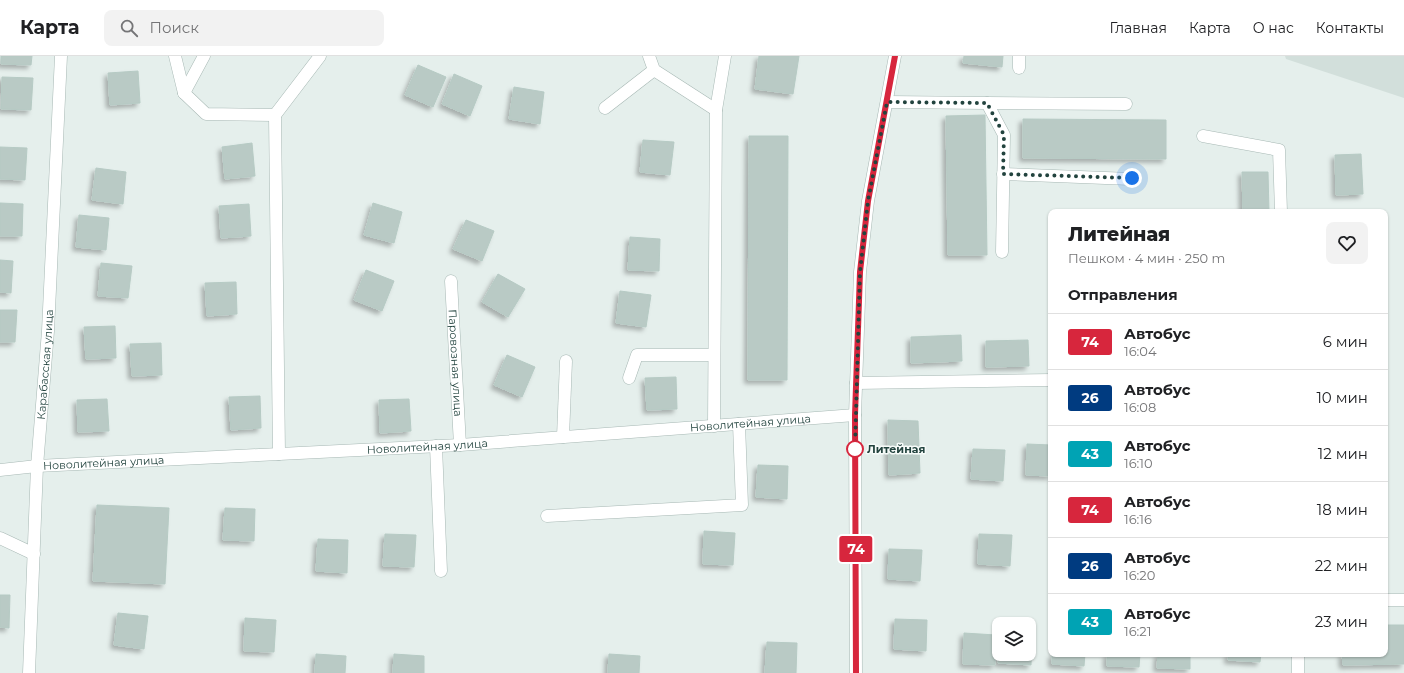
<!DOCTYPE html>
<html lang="ru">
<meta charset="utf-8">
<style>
:root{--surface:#fff;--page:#f2f2f2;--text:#202124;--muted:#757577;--line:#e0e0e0}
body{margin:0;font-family:Montserrat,sans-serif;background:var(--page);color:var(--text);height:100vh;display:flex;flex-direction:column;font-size:15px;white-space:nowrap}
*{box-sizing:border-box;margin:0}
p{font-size:13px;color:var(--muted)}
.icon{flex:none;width:22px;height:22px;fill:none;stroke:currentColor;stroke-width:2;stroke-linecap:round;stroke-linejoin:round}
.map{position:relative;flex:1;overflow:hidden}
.panel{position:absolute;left:1048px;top:153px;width:340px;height:448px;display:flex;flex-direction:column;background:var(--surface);border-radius:8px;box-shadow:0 1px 3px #0004}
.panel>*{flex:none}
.badge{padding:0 8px;border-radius:3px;font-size:14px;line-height:26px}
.controls{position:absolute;left:992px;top:561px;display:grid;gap:8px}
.controls a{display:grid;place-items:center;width:44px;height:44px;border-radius:8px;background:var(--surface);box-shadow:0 1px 3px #0004;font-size:20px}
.you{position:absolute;width:20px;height:20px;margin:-10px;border:3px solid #fff;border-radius:50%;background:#1a73e8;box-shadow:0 0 0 6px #1a73e833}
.map>.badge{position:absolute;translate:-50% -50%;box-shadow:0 0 0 2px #fff}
h2{padding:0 20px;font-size:15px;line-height:36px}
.round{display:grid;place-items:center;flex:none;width:42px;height:42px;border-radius:8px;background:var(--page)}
.overview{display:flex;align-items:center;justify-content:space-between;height:68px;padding:0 20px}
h1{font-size:19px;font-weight:800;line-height:30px}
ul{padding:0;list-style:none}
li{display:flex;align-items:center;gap:12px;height:56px;padding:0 20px;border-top:1px solid var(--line)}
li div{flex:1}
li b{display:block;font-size:15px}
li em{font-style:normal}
li .badge{min-width:44px;font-weight:700;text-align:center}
header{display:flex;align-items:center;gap:24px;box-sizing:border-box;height:56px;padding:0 20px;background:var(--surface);border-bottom:1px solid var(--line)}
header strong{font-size:19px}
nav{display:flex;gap:22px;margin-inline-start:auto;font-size:14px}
.search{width:280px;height:36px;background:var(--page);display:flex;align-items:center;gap:10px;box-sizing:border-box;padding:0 14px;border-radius:8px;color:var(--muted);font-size:15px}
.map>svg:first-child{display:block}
</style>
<header>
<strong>Карта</strong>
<div class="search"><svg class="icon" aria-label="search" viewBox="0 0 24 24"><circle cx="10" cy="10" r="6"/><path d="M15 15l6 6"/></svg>Поиск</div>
<nav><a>Главная</a><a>Карта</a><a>О нас</a><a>Контакты</a></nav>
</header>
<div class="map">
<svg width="1404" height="617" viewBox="0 0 1404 617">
<defs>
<filter id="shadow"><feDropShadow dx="-3.5" dy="3.5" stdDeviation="2" flood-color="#0004"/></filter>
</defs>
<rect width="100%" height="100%" fill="#e5efec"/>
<polygon fill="#d2dfdb" points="1285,0 1404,0 1404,42 1286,3"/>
<g fill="#b9cac5" stroke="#b6cac4" filter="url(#shadow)">
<polygon points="1,0 32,0 31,9 1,8"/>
<polygon points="759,0 799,0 793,38 755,33"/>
<polygon points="964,0 1003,0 1002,11 963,7"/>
<polygon points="418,9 446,21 433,51 405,39"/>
<polygon points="138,15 140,47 110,49 108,17"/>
<polygon points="454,18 482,30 470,60 442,48"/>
<polygon points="2,21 33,22 31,54 1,53"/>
<polygon points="514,31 544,36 540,68 509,63"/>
<polygon points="985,59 987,199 948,199 946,60"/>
<polygon points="1023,63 1166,64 1166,103 1023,102"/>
<polygon points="749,80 788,80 787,324 748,324"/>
<polygon points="643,84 674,86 670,119 640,116"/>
<polygon points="252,87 255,120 225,123 222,91"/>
<polygon points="0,91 27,92 25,124 0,123"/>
<polygon points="1361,98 1363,138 1336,139 1335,99"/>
<polygon points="96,112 126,116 123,148 92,144"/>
<polygon points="1242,116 1268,116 1269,156 1243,156"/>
<polygon points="0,147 23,148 22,180 0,180"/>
<polygon points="373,147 402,156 394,187 364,179"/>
<polygon points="249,148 251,180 221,182 219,150"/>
<polygon points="79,159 109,162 106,194 76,191"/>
<polygon points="466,164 494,175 482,205 453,193"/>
<polygon points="630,181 660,183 659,215 628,214"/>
<polygon points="0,204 13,205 11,237 0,236"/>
<polygon points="101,207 132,210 128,242 98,240"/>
<polygon points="366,214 394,225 382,255 354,244"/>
<polygon points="498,218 525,233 508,261 482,246"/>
<polygon points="236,226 237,258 207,260 205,227"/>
<polygon points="620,235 651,239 646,271 616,267"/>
<polygon points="0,254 17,254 15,286 0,286"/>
<polygon points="115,270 116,302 86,303 84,271"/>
<polygon points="961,279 962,305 911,307 911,281"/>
<polygon points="1028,284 1029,310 986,311 986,285"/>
<polygon points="161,287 162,319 132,320 130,288"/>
<polygon points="507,299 535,311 522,341 494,329"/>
<polygon points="676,321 677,353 647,354 645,322"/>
<polygon points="260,340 261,372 231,374 229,341"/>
<polygon points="107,343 109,375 78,376 77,344"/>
<polygon points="409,343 411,375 380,377 379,344"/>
<polygon points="888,364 918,365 920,417 889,419"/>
<polygon points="1027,388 1051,389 1051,420 1026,419"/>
<polygon points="973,393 1005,394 1003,425 971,423"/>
<polygon points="758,409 788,410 787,443 756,441"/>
<polygon points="97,449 169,452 165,528 93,525"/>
<polygon points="225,452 255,453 254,485 223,484"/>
<polygon points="704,475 735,477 733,509 703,508"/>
<polygon points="385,478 416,479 414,511 383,510"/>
<polygon points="979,478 1012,479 1010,510 978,508"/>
<polygon points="318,483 348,484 347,517 316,515"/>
<polygon points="889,493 922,494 920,525 888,523"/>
<polygon points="0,539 10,539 9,572 0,571"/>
<polygon points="118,557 148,560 144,593 114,589"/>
<polygon points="245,562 276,564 274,596 244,595"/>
<polygon points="895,563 927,564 926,595 894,593"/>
<polygon points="1385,569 1404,569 1404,608 1343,609 1342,598 1385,598"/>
<polygon points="964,577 996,579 995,609 963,608"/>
<polygon points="1029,578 1032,578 1031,609 998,607 999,593 999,598 1029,598"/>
<polygon points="767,586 797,587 796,617 765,617"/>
<polygon points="316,598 346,600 345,617 315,617"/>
<polygon points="394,598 424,600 424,617 393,617"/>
<polygon points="609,598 640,600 639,617 608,617"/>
<polygon points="1052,598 1085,598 1084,610 1052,608"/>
<polygon points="1107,598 1140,598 1139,611 1107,610"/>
<polygon points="1158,598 1190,598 1190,613 1157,612"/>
<polygon points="1228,598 1261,598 1260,606 1228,604"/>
</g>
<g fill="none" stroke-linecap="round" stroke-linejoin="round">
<g stroke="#a7b8b4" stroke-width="13">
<g id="minor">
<polyline points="175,0 184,37 206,58 275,59 320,0"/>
<polyline points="649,0 654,14 716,54"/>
<polyline points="1019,12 1019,0"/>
<polyline points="184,37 204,0"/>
<polyline points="887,46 987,47 1004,79 1002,196"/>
<polyline points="987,47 1126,48"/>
<polyline points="605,52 654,14"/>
<polyline points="275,59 279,398"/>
<polyline points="1203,80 1279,94 1281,156"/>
<polyline points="1003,118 1131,123"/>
<path id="s1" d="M451,225L460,389"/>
<polyline points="629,322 637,299 714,299"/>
<polyline points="856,327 1051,324"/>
<polyline points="714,370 716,54 725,0"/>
<polyline points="563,381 566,305"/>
<polyline points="436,390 441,515"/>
<path id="s2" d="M0,414L37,410L460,389L855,359"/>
<polyline points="547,460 742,449 739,368"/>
<polyline points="0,482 34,498"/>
<polyline points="1385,544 1404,544"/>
<polyline points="1298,598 1298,617"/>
<path id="s3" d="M29,617L37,410L48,275L61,0"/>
<polyline points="856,617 855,359 860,216 868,145 895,0"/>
</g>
</g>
<use href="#minor" stroke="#fff" stroke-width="12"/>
</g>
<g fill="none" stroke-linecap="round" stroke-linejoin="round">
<g stroke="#fff" stroke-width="9">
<polyline id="line" points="856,617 855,359 860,216 868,145 895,0"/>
</g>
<use href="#line" stroke="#d7263d" stroke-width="6"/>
<polyline stroke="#22433e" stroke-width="4" stroke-dasharray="0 7.2" points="855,393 860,216 868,145 887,46 987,47 1004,79 1003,118 1132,122"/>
</g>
<circle fill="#fff" stroke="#d7263d" stroke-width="2" cx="855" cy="393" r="8"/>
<g text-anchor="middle" stroke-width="3" stroke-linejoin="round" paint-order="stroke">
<g font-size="11" fill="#22433e" stroke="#f6fbf9">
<text dy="4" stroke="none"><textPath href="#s1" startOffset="82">Паровозная улица</textPath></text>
<text dy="4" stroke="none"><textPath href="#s3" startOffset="309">Карабасская улица</textPath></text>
<text dy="4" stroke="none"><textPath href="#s2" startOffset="752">Новолитейная улица</textPath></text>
<text dy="4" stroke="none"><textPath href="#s2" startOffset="428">Новолитейная улица</textPath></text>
<text dy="4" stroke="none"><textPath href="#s2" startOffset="104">Новолитейная улица</textPath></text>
</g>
<g font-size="11" font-weight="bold" fill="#22433e" stroke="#f6fbf9" text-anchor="start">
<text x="867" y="397">Литейная</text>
</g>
</g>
</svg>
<div class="controls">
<a><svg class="icon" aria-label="layers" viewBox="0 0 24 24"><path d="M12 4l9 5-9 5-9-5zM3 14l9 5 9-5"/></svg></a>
</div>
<div class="you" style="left:1132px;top:122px"></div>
<b class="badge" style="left:856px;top:493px;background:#d7263d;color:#fff">74</b>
<section class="panel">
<div class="overview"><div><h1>Литейная</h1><p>Пешком · 4 мин · 250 m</p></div><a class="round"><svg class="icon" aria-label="heart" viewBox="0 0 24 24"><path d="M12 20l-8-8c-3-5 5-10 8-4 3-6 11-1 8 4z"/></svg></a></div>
<h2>Отправления</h2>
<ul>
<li><span class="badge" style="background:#d7263d;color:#fff">74</span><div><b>Автобус</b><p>16:04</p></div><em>6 мин</em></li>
<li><span class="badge" style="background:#003b80;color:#fff">26</span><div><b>Автобус</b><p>16:08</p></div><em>10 мин</em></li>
<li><span class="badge" style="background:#00a3b4;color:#fff">43</span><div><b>Автобус</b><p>16:10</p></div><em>12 мин</em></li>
<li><span class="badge" style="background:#d7263d;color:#fff">74</span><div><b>Автобус</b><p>16:16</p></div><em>18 мин</em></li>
<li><span class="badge" style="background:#003b80;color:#fff">26</span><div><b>Автобус</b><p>16:20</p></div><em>22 мин</em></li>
<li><span class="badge" style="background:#00a3b4;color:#fff">43</span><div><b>Автобус</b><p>16:21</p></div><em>23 мин</em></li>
</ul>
</section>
</div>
